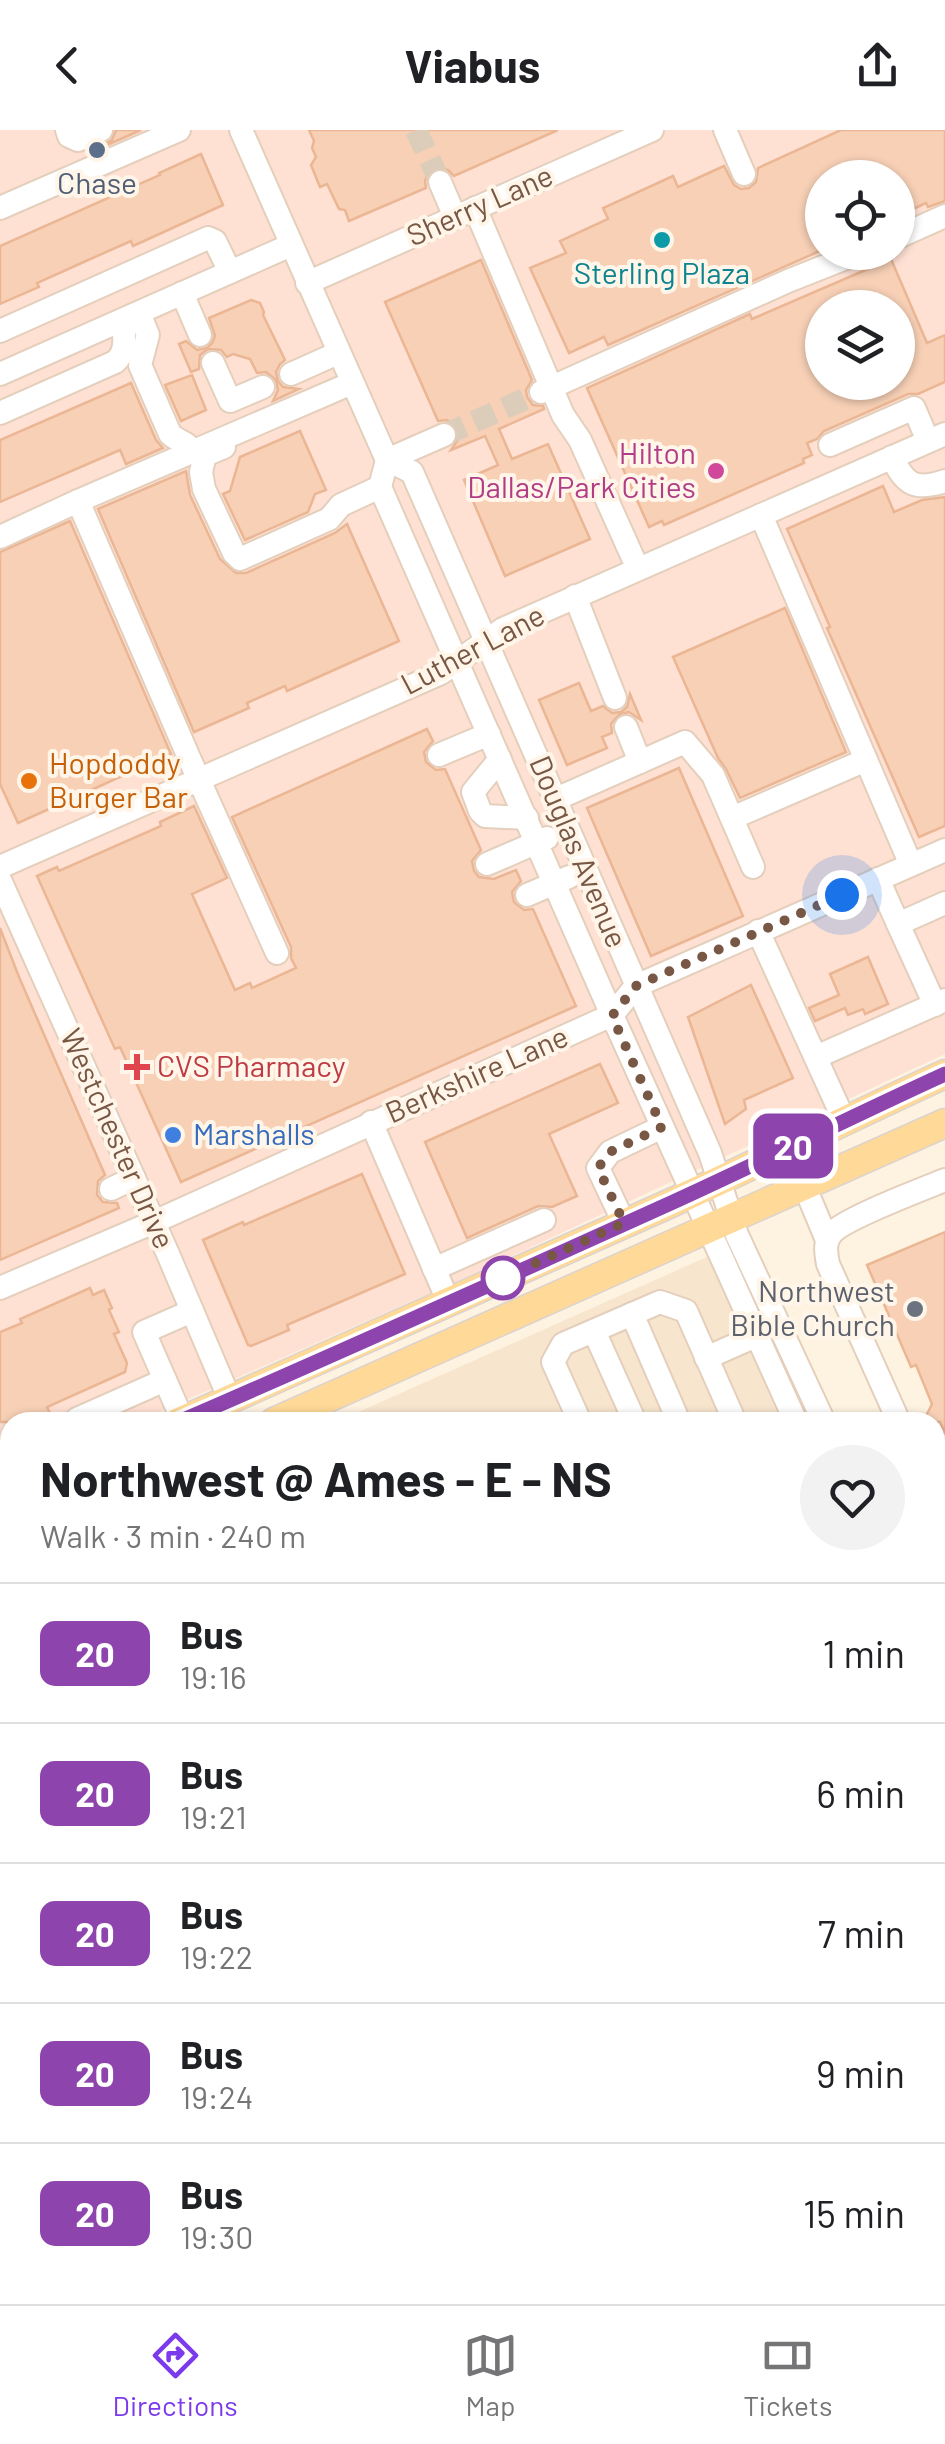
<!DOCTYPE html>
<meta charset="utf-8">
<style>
:root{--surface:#fff;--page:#f2f2f2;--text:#202124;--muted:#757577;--line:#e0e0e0;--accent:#7c3aed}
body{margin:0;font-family:Barlow,sans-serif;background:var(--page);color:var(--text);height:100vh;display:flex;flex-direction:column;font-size:38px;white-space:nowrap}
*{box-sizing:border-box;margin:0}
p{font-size:32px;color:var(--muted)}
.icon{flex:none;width:55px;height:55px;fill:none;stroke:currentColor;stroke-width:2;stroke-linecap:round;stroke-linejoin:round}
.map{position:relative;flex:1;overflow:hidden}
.panel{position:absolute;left:0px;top:1282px;width:945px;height:892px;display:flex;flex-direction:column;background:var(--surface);border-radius:30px 30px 0 0;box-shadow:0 2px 8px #0004}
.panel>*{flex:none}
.badge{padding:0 20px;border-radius:15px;font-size:35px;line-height:65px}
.fabs{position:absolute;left:805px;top:30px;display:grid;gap:20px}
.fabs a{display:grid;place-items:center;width:110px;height:110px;border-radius:50%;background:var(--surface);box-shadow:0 2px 8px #0004;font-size:50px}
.you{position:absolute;width:50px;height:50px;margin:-25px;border:8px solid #fff;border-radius:50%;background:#1a73e8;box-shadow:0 0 0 15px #1a73e833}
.map>.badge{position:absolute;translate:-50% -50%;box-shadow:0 0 0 5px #fff}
.round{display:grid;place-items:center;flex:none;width:105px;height:105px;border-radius:52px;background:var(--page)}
.summary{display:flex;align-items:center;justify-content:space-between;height:170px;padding:0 40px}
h1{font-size:48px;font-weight:700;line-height:75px}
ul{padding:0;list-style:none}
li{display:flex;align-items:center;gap:30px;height:140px;padding:0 40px;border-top:2px solid var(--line)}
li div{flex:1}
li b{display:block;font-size:38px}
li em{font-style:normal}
li .badge{min-width:110px;font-weight:700;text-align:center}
header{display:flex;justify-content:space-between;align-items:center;height:130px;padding:0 40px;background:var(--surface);font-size:45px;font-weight:700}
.menu{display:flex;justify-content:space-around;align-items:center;height:140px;border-top:2px solid var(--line);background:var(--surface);font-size:28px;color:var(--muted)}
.menu a{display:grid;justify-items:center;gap:5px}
.menu .active{color:var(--accent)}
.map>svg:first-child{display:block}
</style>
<header><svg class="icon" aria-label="back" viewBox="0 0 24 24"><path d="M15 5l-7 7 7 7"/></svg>Viabus<svg class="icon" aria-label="share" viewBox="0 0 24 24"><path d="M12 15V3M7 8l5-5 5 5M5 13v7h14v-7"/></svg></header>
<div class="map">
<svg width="945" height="2174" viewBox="0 0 945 2174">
<defs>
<pattern id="water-waves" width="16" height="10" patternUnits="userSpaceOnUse" patternTransform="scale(2.5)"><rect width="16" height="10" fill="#b3e2ea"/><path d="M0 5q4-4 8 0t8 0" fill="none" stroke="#96babf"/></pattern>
</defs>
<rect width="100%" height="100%" fill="#fef3e1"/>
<g fill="#f7e5ce">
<polygon points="709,1126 804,1292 336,1292"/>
<polygon points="10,1438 10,2165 935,2165 935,1523 945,1540 945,2174 0,2174 0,1443"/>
</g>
<path fill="#ffe1d4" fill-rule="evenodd" d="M0,0H945V924L476,1143L136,1292H10V1348L0,1352ZM822,48H898V122H822ZM822,178H898V252H822Z"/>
<g fill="url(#water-waves)" stroke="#99d2dd" stroke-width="2.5">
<polygon points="935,1786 945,1793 945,2081 935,2083"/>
<polygon points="471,2165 732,2165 720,2171 683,2174 491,2174"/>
</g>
<g fill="#f7d0b6" stroke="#ebb694" stroke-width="2.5" fill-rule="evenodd">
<polygon points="116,0 141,0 89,23 112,10"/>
<polygon points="309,0 558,0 454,46 448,40 435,38 428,44 425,51 426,58 349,91 345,80 339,79 327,54 320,57 311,35 316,27 312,18 314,11"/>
<polygon points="841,0 945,0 945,71 928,77 926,73 898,86 898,48 822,48 822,120 608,215 604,207 569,223 530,138 566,123 560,111 608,89 603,78 673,46 678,57 724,36 734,55 741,59 749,58 756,52 758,38"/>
<polygon points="201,24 223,75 133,116 131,111 86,131 37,153 39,157 0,174 0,116 160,45 159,43"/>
<path d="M891,129L927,213L945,205V252L918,264H908L824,301L817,309L807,313L812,325L803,329L804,333L664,395L662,391L649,397L587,258L750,184L752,189ZM822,178H898V252H822Z"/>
<polygon points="481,130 532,250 526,260 527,267 533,275 543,276 544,279 499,299 512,329 548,314 590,409 505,446 464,350 498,335 485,306 451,320 459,308 457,298 447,290 438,291 385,172"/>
<polygon points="251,170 260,173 264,182 263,185 285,230 280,234 276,242 278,251 283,257 299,259 273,271 278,260 276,250 266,242 257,243 250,229 233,224 227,227 221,220 208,219 200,225 199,239 191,242 179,214 186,211 197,220 207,218 212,213 215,206 209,188"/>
<polygon points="192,245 206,280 181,291 165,255"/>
<polygon points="131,253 156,310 163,318 126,334 120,320 0,372 0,310"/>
<polygon points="300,301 326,360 315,364 308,382 245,410 223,364 230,361 240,327"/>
<polygon points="186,341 190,365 220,429 236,443 246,443 335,403 347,394 399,511 287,561 285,556 247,573 249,578 194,602 98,379"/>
<polygon points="883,356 894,382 922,370 945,367 945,696 919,707 827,498 830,497 787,399"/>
<polygon points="70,391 171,624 18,693 0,654 0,422"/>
<polygon points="785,478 846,622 740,668 726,639 718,628 673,527"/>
<polygon points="579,553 591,581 603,576 612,583 621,582 627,577 630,564 641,590 629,582 620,584 611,594 612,603 602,607 607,618 567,635 539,570"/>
<polygon points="427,599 433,611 424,622 426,632 436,640 445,639 481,720 472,731 474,741 479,747 494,749 516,740 521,751 512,762 514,772 524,780 533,779 576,876 181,1052 120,917 115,919 37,746 57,737 59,741 161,696 160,692 194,676 227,748 192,764 235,860 250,853 252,858 296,838 291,828 291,817 232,687"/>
<polygon points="679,638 743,786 651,826 587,678"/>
<polygon points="0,798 19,847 105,1045 98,1051 97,1065 103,1072 117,1073 119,1078 0,1130"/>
<polygon points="868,827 888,874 865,884 863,879 848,885 845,878 815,891 809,878 839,865 830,844"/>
<polygon points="751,855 793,948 744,970 746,979 725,994 688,887"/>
<polygon points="600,934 618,973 549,1004 577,1066 552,1077 538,1076 467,1108 425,1012"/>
<polygon points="362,1044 405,1144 287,1195 289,1200 251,1216 248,1215 203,1110 243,1092 244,1095"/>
<polygon points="945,1102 945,1304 940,1292 923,1292 932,1274 916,1235 911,1237 867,1135"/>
<polygon points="90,1158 93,1165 104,1160 112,1178 109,1180 119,1202 114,1204 127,1233 125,1242 47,1277 54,1292 0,1292 0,1202 22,1193 20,1189"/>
</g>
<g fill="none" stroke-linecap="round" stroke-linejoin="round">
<g stroke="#dcccba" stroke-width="22" stroke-dasharray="22 11" stroke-linecap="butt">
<polyline points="416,0 440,52"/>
<polyline points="444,305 541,262"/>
</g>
<g stroke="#e4cfbc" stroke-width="26">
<g id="minor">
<polyline points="67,0 69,6 78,10 101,0"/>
<polyline points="241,0 387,330 380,357 612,885 796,1292"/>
<polyline points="725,0 744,44"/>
<polyline points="440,52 455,87"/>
<polyline points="0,78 179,0"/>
<polyline points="475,78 563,285 580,310 638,439"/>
<polyline points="898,107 945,86"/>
<polyline points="307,153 652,0"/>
<polyline points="182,163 200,205"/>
<path d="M139,183L148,205L140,235L170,304C178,312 187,311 193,322"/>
<polyline points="0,201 208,108 215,111 230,142"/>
<polyline points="213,233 230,271 263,257"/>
<polyline points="0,244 291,115"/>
<polyline points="291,244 338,223"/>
<polyline points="541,262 788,151 861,122"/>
<path d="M0,283L115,232C128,221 124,206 123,190"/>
<polyline points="830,315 914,278 928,311"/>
<polyline points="224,317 205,325 201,342 204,359 234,423 240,429 329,389 341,375 380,357"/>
<path d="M892,327C905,355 915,361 945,351"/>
<polyline points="387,330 412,342 710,1023 737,1105 824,1292"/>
<polyline points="387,330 444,305"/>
<polyline points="761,385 911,735"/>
<polyline points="0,407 78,371"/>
<polyline points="575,466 615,568"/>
<polyline points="626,597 640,632"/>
<polyline points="439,625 489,604"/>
<polyline points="500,629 473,662 480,681 485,686 527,688"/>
<polyline points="556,669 685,612 713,645 753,737"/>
<polyline points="732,688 866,630"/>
<polyline points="487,734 547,708"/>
<polyline points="0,737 441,543 503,499 945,304"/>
<polyline points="878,749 898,794"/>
<polyline points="0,750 168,1124 230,1270"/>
<polyline points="527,765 569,747"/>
<polyline points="758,801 844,990"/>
<polyline points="277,823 190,630 78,371 352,253"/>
<polyline points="935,875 898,794 945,773"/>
<polyline points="816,927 945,870"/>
<polyline points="371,992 449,1173"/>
<polyline points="804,1055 827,1110"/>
<polyline points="111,1059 134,1048"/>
<polyline points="624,1093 598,1038 610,1022 662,997"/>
<polyline points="434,1139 544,1090"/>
<polyline points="0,1158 154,1092 612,885 636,856 945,720"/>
<polyline points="632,1184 679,1292"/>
<polyline points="594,1201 635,1292"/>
<polyline points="706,1228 758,1205"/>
<polyline points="183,1291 144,1202 192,1181"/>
<polyline points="79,1292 77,1289 165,1250"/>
<polyline points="580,1292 553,1232 563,1214 660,1172 686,1181 735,1292"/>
<path d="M899,1292L828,1134C826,1123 824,1113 831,1104C843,1089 923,1059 945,1050"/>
<polyline points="935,1376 945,1400"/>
<polyline points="935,1534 945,1557"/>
<polyline points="935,1597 945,1618"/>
<polyline points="0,1899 10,1899"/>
<polyline points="842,2165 848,2174"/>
</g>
</g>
<g stroke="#dcd3cf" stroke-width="31">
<g id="major">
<path d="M179,1292C343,1220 507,1147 671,1073C763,1031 853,986 945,944"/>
<polyline points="274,1292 945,993"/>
<polyline points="0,1373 10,1368"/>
<polyline points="0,1415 10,1410"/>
</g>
</g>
<use href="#minor" stroke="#fff" stroke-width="22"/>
<use href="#major" stroke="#ffd997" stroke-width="28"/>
</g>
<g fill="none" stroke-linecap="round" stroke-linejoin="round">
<g stroke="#fff" stroke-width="22">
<path id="line" d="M179,1292C344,1221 507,1147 671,1073C763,1031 853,986 945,944"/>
</g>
<use href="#line" stroke="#8e44ad" stroke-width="15"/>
<polyline stroke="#785745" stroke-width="10" stroke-dasharray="0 18" points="503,1148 624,1093 598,1038 610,1022 662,997 612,886 636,856 842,765"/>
</g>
<circle fill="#5c6f8a" stroke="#fff6e9" stroke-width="4" cx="97" cy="20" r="10"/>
<circle fill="#0f9aa8" stroke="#fff6e9" stroke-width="4" cx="662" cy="110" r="10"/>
<circle fill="#d1479c" stroke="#fff6e9" stroke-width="4" cx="716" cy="341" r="10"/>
<circle fill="#e8710a" stroke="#fff6e9" stroke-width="4" cx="29" cy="651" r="10"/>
<path fill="#e0444e" stroke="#fff6e9" stroke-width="4" d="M132 922h10v10h10v10h-10v10h-10v-10h-10v-10h10z"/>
<circle fill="#3f7fe0" stroke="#fff6e9" stroke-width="4" cx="173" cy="1005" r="10"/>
<circle fill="#fff" stroke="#8e44ad" stroke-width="5" cx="503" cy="1148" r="20"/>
<circle fill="#6b7280" stroke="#fff6e9" stroke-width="4" cx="915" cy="1179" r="10"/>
<g text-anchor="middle" stroke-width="8" stroke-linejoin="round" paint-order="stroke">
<g font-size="30" fill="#4e5e75" stroke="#fff6e9">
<text x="97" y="64">Chase</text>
</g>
<g font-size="30" fill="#785745" stroke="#fff6e9">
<text transform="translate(480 76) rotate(-24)" y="10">Sherry Lane</text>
<text transform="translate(473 520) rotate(-28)" y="10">Luther Lane</text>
<text transform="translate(578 722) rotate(67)" y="10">Douglas Avenue</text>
<text transform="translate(477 945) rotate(-24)" y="10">Berkshire Lane</text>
<text transform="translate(117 1009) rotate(66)" y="10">Westchester Drive</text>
</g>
<g font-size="30" fill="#0d838f" stroke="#fff6e9">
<text x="662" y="154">Sterling Plaza</text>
</g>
<g font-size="30" fill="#b23c85" stroke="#fff6e9" text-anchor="end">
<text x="696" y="334">Hilton<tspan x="696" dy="34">Dallas/Park Cities</tspan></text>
</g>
<g font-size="30" fill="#c56008" stroke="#fff6e9" text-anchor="start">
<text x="49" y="644">Hopdoddy<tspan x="49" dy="34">Burger Bar</tspan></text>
</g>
<g font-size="30" fill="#be3a42" stroke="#fff6e9" text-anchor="start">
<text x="157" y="947">CVS Pharmacy</text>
</g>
<g font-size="30" fill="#366cbe" stroke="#fff6e9" text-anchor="start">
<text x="193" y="1015">Marshalls</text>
</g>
<g font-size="30" fill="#5b616d" stroke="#fff6e9" text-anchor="end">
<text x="895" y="1172">Northwest<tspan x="895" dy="34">Bible Church</tspan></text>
</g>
</g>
</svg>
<div class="fabs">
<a><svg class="icon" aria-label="locate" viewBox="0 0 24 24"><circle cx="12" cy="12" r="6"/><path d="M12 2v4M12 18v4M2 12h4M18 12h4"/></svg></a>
<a><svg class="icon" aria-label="layers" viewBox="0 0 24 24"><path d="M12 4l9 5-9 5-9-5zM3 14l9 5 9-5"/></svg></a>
</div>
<div class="you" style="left:842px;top:765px"></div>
<b class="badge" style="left:793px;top:1016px;background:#8e44ad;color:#fff">20</b>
<section class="panel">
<div class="summary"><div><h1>Northwest @ Ames - E - NS</h1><p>Walk · 3 min · 240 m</p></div><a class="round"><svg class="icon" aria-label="heart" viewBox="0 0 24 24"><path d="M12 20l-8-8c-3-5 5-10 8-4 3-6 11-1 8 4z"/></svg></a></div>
<ul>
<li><span class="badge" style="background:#8e44ad;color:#fff">20</span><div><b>Bus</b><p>19:16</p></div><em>1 min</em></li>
<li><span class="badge" style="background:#8e44ad;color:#fff">20</span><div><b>Bus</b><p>19:21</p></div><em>6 min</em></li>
<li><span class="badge" style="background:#8e44ad;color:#fff">20</span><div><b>Bus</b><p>19:22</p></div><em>7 min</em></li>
<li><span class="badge" style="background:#8e44ad;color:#fff">20</span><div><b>Bus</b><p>19:24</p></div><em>9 min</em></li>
<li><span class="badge" style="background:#8e44ad;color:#fff">20</span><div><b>Bus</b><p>19:30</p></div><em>15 min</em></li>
</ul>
</section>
</div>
<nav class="menu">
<a class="active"><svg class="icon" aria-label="directions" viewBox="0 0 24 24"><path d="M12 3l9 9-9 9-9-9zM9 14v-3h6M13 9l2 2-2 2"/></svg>Directions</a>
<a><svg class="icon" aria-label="map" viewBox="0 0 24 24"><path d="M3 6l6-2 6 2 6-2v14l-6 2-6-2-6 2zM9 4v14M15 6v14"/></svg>Map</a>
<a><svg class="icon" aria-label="tickets" viewBox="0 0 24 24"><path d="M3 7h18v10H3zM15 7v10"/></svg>Tickets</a>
</nav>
